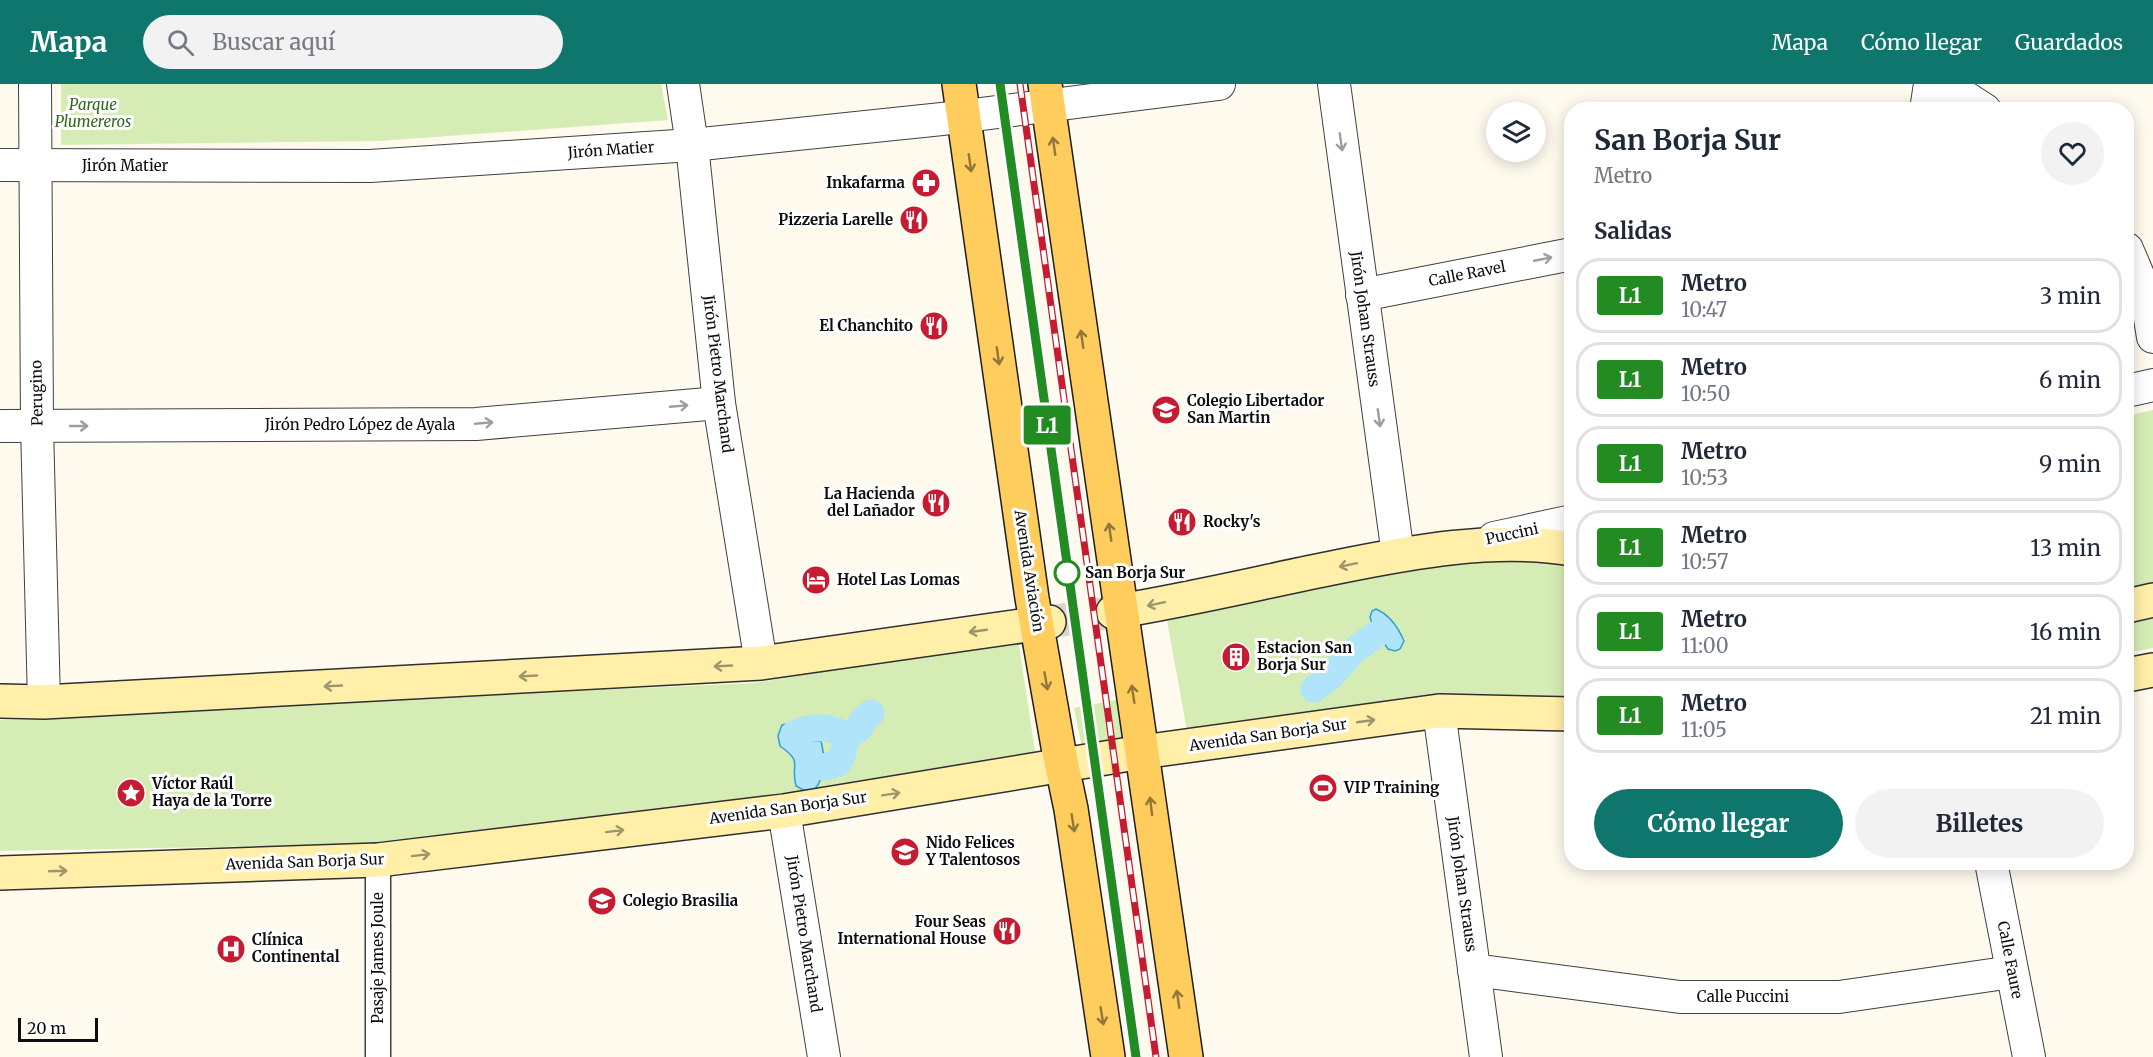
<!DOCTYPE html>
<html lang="es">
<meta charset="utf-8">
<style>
:root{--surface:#fff;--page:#f2f2f3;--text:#1f2937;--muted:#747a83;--line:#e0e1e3;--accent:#0f766e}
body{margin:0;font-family:Merriweather,serif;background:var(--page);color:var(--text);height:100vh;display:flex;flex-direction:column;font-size:22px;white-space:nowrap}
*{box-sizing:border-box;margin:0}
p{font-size:20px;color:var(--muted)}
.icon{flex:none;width:33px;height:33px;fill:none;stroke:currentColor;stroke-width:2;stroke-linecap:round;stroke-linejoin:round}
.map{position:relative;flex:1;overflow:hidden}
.drawer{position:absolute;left:1564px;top:18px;width:570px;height:768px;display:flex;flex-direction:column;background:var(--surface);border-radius:24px;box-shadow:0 3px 15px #0003}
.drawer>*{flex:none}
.badge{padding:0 12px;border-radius:4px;font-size:21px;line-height:39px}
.buttons{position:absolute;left:1486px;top:18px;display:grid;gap:12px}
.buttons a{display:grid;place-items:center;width:60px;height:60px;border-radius:50%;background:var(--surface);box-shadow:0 3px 15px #0003;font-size:30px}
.scale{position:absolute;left:18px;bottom:15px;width:80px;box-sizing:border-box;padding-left:6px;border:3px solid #0d0d0d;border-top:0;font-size:16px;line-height:21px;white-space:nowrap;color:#0d0d0d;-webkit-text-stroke:4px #fff;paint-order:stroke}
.map>.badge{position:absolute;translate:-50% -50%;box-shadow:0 0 0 3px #fff}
h2{padding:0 30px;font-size:22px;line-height:54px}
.round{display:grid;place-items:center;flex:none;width:63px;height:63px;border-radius:32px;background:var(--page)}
.overview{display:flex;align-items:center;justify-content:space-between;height:102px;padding:0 30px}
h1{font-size:28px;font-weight:700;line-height:45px}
.primary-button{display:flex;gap:12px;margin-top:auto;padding:12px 30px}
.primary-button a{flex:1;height:69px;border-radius:36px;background:var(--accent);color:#fff;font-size:24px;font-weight:700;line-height:69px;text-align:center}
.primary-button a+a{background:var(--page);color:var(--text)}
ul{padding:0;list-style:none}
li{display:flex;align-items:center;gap:18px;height:75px;margin:0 12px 9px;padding:0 18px;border:3px solid var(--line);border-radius:24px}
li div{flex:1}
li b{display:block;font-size:22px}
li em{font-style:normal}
li .badge{min-width:66px;font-weight:700;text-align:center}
header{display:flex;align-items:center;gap:36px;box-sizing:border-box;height:84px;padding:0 30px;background:var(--accent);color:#fff}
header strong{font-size:28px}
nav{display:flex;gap:33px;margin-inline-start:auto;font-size:21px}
.search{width:420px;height:54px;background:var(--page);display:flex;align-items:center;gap:15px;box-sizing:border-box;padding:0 21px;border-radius:33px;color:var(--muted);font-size:22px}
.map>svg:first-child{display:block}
</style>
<header>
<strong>Mapa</strong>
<div class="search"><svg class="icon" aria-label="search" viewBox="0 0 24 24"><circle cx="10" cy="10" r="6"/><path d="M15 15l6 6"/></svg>Buscar aquí</div>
<nav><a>Mapa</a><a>Cómo llegar</a><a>Guardados</a></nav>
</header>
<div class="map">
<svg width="2153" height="973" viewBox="0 0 2153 973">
<rect width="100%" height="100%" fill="#fffaee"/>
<g fill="#d6ecb5">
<polygon points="61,0 661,0 668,36 379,57 61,61"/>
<polygon points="2153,326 2153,503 2127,509 2127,332"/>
<polygon points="1477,475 1563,480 1572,483 1572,613 1471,611 1188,652 1167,537 1388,486"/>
<polygon points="2153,533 2153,564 2127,569 2127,539"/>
<polygon points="1018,555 1036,674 902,700 384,760 0,767 0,636 39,636 415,614 754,599"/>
<polygon points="1121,615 1128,656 1082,664 1074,624"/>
</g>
<g fill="#afe4fa" stroke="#31a0d6" stroke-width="1.5">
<path d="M1376,525C1390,531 1398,543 1404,557L1400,565L1395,567L1388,565L1373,543L1370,533L1372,527Z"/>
<path d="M787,640L791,641L799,656L821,657C825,673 826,693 814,706L805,707L796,702C790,679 804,679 780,662L778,652L782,641Z"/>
</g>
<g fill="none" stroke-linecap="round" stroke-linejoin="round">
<g stroke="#afe4fa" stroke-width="27">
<polyline points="1314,605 1331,592 1353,567 1377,550"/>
<path d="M794,650C812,641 830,642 847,652"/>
<polyline points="823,683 837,680 842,672 847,652 860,644 862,637 871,629"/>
</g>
<polyline stroke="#dbd6cc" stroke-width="33" stroke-dasharray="33 16" stroke-linecap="butt" points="1049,538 1113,528"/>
<g stroke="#404040" stroke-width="27">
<polyline id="pedestrian" points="378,776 378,973"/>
</g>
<g stroke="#404040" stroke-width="34">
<g id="minor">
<polyline points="35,0 37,342 44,618"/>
<polyline points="683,0 692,61 719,319 761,579"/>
<polyline points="1334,0 1398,471"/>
<polyline points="1945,0 1985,26"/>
<polyline points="1926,26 1930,0"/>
<polyline points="0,81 370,82 692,61 942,35 1219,0"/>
<polyline points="2127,165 2146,210 2153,253"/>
<polyline points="1362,211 1572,170"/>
<polyline points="2127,307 2153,301"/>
<polyline points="0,342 476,340 719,319"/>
<polyline points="1494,454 1572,437"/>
<polyline points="1439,627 1486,973"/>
<polyline points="784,727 824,973"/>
<polyline points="1991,778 2029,973"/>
<polyline points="1474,886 1680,913 1839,913 2012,888"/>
</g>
</g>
<g stroke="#2f2f2f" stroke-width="36">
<g id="secondary">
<polyline points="2127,522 2153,516"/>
<path d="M1113,528C1188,516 1262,498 1337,483C1411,468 1496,452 1572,465"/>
<polyline points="2127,591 2153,586"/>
<polyline points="0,617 44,618 761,579 1049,538"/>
<polyline points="0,789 378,776 784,727 1142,668 1439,627 1572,630"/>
</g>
</g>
<g stroke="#1e1e1e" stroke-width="36">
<g id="primary">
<polyline points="959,0 1032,514 1059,668 1071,725 1108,973"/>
<path d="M1045,0C1091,324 1140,648 1186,973"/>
</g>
</g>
<use href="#pedestrian" stroke="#fff" stroke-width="24"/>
<use href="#minor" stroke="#fff" stroke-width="32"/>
<use href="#secondary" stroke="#ffefa9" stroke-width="33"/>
<use href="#primary" stroke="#ffcc5e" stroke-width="33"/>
<g stroke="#c61c31" stroke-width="7">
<g id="rail">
<polyline points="1000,0 1136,973"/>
<polyline points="1020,0 1156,973"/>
</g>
</g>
<use href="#rail" stroke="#fff" stroke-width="4.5" stroke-dasharray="14" stroke-linecap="butt"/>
</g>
<defs><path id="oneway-shaft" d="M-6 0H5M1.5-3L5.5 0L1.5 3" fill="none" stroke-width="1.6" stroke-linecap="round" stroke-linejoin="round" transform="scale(1.5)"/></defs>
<g stroke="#9e9e9e">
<use href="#oneway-shaft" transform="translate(1341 58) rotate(82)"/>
<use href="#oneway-shaft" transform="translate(1543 175) rotate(-11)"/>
<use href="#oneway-shaft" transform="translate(679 322) rotate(-5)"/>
<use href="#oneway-shaft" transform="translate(1379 334) rotate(82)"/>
<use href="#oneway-shaft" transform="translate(484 339) rotate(-5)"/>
<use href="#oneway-shaft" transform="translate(79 342)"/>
</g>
<g stroke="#92763a">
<use href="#oneway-shaft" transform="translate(1054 62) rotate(-98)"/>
<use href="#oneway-shaft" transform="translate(970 79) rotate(82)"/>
<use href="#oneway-shaft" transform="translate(1082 255) rotate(-98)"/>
<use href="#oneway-shaft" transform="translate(998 272) rotate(82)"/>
<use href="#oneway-shaft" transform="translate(1110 448) rotate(-98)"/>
<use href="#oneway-shaft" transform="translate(1046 597) rotate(80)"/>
<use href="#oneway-shaft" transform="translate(1133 610) rotate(-99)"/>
<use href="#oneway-shaft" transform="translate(1151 722) rotate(-97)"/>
<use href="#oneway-shaft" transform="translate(1073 739) rotate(81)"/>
<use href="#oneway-shaft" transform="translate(1178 915) rotate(-98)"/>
<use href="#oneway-shaft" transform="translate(1102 932) rotate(81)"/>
</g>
<g stroke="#9e956b">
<use href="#oneway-shaft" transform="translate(1348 481) rotate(168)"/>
<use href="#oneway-shaft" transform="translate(1156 520) rotate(168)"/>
<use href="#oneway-shaft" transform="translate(978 547) rotate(172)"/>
<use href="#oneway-shaft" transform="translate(723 582) rotate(177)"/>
<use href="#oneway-shaft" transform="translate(528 592) rotate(177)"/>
<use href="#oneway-shaft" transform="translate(333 602) rotate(177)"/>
<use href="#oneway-shaft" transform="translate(1366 637) rotate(-8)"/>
<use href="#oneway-shaft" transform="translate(891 710) rotate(-9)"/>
<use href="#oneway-shaft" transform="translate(615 747) rotate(-7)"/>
<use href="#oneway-shaft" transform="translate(421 771) rotate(-7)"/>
<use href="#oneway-shaft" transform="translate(58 787) rotate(-2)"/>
</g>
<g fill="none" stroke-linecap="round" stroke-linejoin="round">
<g stroke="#fff" stroke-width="14">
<polyline id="line" points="1000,0 1136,973"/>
</g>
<use href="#line" stroke="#228b22" stroke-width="9"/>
</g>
<defs>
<g id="pharmacy-disc" transform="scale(1.5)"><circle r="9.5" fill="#c61c31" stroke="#fff"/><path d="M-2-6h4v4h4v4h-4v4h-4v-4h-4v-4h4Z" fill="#fff"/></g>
<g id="restaurant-disc" transform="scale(1.5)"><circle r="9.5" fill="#c61c31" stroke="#fff"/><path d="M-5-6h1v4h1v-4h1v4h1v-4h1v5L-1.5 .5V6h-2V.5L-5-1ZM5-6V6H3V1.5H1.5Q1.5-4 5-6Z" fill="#fff"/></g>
<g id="school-disc" transform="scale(1.5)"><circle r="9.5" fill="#c61c31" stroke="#fff"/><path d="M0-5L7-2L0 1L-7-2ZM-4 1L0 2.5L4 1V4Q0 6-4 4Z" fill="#fff"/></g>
<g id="hotel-disc" transform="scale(1.5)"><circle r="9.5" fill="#c61c31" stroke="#fff"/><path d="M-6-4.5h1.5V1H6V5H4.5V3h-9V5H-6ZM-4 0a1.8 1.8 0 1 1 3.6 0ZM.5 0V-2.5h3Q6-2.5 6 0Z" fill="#fff"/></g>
<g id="building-disc" transform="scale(1.5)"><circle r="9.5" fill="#c61c31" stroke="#fff"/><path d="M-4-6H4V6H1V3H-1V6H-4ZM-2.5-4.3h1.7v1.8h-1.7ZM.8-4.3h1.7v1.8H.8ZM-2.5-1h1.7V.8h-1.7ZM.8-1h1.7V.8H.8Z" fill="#fff"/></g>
<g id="stadium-disc" transform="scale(1.5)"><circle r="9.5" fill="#c61c31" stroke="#fff"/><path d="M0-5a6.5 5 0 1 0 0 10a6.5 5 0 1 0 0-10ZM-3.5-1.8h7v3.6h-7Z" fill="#fff"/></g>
<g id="sight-disc" transform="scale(1.5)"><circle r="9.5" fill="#c61c31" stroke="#fff"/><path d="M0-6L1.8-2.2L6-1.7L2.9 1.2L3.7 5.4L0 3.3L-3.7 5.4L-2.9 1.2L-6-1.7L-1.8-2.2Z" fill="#fff"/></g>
<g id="hospital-disc" transform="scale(1.5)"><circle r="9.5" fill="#c61c31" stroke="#fff"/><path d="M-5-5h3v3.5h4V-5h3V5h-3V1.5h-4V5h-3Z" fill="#fff"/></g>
</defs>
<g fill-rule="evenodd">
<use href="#pharmacy-disc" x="926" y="99"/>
<use href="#restaurant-disc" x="914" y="136"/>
<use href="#restaurant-disc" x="934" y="242"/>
<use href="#school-disc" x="1166" y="326"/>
<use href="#restaurant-disc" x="936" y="419"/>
<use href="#restaurant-disc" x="1182" y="438"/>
<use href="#hotel-disc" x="816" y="496"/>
<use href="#building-disc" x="1236" y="573"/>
<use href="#stadium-disc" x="1323" y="704"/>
<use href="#sight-disc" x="131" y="709"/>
<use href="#school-disc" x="905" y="768"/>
<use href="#school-disc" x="602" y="817"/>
<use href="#restaurant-disc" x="1007" y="847"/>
<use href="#hospital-disc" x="231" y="865"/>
</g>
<circle fill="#fff" stroke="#228b22" stroke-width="3" cx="1067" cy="489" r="12"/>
<g text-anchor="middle" stroke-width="6" stroke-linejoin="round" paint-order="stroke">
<g font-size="15" font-style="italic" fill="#306919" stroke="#fff">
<text x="93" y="26">Parque<tspan x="93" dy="17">Plumereros</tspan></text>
</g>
<g font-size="15" fill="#0d0d0d" stroke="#fff">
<text transform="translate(611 66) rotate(-4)" y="5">Jirón Matier</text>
<text x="125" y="87">Jirón Matier</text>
<text transform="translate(1467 190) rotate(-11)" y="5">Calle Ravel</text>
<text transform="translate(1365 235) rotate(82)" y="5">Jirón Johan Strauss</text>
<text transform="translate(718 290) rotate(83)" y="5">Jirón Pietro Marchand</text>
<text transform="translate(37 309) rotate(-91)" y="5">Perugino</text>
<text x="360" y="346">Jirón Pedro López de Ayala</text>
<text transform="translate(1512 450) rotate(-12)" y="5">Puccini</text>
<text transform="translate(1029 487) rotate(81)" y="5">Avenida Aviación</text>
<text transform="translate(1268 651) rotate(-8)" y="5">Avenida San Borja Sur</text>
<text transform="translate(788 724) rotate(-8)" y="5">Avenida San Borja Sur</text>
<text transform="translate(305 778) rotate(-2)" y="5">Avenida San Borja Sur</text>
<text transform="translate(1462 800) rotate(82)" y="5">Jirón Johan Strauss</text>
<text transform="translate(804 850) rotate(81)" y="5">Jirón Pietro Marchand</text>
<text transform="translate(378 874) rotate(-90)" y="5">Pasaje James Joule</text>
<text transform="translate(2010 876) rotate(79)" y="5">Calle Faure</text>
<text x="1743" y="918">Calle Puccini</text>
</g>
<g font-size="15" font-weight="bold" fill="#0d0d0d" stroke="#fff" text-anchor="start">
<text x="905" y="104" text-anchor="end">Inkafarma</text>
<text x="893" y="141" text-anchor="end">Pizzeria Larelle</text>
<text x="913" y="247" text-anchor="end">El Chanchito</text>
<text x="1187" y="322">Colegio Libertador<tspan x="1187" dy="17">San Martin</tspan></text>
<text x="915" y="415" text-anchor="end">La Hacienda<tspan x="915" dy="17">del Lañador</tspan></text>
<text x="1203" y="443">Rocky's</text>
<text x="837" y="501">Hotel Las Lomas</text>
<text x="1257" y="569">Estacion San<tspan x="1257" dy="17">Borja Sur</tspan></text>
<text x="152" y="705">Víctor Raúl<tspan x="152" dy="17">Haya de la Torre</tspan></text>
<text x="1344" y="709">VIP Training</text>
<text x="926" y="764">Nido Felices<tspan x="926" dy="17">Y Talentosos</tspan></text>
<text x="623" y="822">Colegio Brasilia</text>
<text x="986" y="843" text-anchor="end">Four Seas<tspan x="986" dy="17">International House</tspan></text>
<text x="252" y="861">Clínica<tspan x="252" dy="17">Continental</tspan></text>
</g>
<g font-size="15" font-weight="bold" fill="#0d0d0d" stroke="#fff" text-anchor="start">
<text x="1085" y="494">San Borja Sur</text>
</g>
</g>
</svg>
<div class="buttons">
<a><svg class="icon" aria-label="layers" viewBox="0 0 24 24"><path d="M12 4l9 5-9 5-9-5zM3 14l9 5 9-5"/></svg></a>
</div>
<div class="scale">20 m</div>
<b class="badge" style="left:1047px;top:341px;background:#228b22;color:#fff">L1</b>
<section class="drawer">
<div class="overview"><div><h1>San Borja Sur</h1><p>Metro</p></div><a class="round"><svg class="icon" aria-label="heart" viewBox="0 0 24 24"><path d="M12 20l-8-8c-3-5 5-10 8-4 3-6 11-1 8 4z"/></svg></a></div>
<h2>Salidas</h2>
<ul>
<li><span class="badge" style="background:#228b22;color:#fff">L1</span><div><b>Metro</b><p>10:47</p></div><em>3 min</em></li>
<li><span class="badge" style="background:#228b22;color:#fff">L1</span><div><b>Metro</b><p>10:50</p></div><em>6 min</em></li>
<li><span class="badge" style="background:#228b22;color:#fff">L1</span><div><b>Metro</b><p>10:53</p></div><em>9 min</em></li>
<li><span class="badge" style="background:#228b22;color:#fff">L1</span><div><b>Metro</b><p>10:57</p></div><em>13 min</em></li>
<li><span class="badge" style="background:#228b22;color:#fff">L1</span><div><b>Metro</b><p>11:00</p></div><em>16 min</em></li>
<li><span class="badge" style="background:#228b22;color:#fff">L1</span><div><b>Metro</b><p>11:05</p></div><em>21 min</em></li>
</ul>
<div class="primary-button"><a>Cómo llegar</a><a>Billetes</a></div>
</section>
</div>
